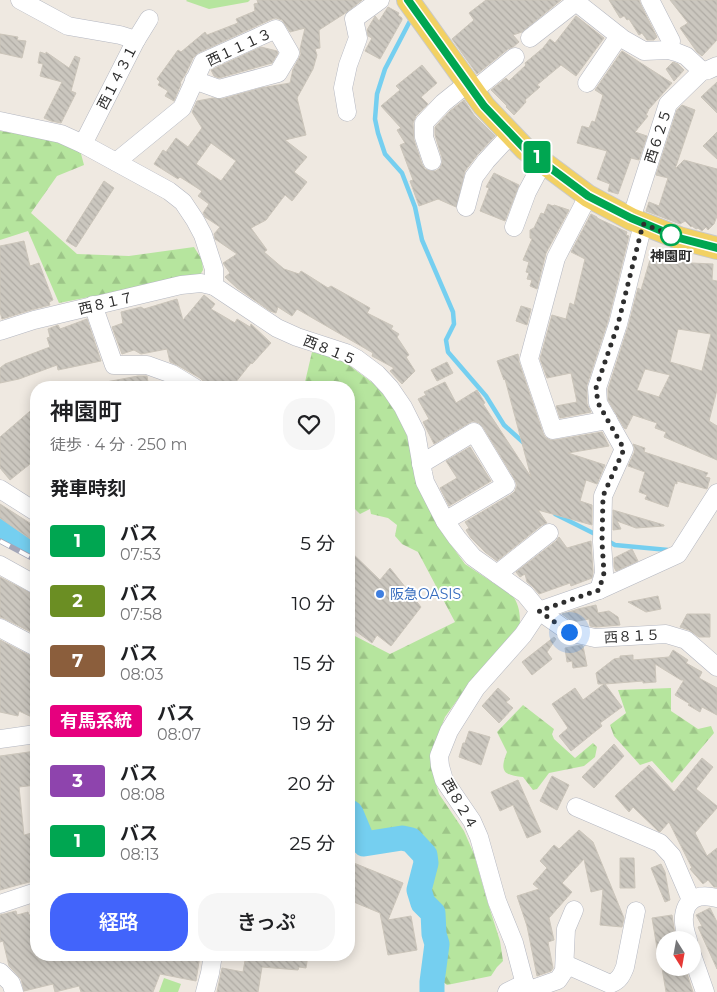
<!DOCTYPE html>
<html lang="ja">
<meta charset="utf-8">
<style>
:root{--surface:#fff;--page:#f6f6f6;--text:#202124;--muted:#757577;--accent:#4264fb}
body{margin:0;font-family:Montserrat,"Noto Sans JP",sans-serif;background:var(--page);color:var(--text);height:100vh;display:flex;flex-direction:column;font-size:19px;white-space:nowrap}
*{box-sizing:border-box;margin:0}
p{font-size:16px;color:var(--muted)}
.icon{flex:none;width:28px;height:28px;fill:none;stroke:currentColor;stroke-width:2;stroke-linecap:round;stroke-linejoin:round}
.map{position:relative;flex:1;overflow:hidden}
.drawer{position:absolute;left:30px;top:381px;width:325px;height:580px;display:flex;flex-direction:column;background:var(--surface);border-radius:20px;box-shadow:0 2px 12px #0003}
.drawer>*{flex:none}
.badge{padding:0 10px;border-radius:4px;font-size:18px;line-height:32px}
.needle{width:32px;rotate:169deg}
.buttons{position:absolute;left:656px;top:931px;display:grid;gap:10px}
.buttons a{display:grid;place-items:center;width:45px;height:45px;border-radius:50%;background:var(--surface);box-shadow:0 2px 12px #0003;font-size:25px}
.you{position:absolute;width:25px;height:25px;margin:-12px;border:4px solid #fff;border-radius:50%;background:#1a73e8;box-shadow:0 0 0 8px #1a73e833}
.map>.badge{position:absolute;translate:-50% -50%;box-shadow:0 0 0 2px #fff}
h2{padding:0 20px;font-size:19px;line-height:45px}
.round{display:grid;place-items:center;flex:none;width:52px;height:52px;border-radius:20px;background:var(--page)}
.headline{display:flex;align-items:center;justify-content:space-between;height:85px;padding:0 20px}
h1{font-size:24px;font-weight:600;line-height:38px}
.cta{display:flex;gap:10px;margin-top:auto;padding:10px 20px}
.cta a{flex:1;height:58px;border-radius:20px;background:var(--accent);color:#fff;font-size:20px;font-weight:600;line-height:58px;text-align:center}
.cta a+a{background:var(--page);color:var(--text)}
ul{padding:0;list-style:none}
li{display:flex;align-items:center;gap:15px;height:60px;padding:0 20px}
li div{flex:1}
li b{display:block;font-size:19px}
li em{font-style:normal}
li .badge{min-width:55px;font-weight:700;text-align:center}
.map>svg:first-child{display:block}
</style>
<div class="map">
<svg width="717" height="992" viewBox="0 0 717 992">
<defs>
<pattern id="forest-firs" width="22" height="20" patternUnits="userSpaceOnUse" patternTransform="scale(1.25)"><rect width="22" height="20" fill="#b6e59e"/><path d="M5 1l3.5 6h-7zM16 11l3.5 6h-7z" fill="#9dc588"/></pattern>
<pattern id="building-back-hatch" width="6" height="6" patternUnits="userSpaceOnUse" patternTransform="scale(1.25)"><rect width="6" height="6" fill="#cbc7bf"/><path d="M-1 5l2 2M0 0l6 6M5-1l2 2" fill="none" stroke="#afaba4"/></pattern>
</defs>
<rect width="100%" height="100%" fill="#efe9e1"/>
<g fill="url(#forest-firs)">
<polygon points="0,131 56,139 80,150 84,165 57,176 31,213 77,254 129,256 194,247 202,260 203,270 200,275 59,303 28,231 0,240"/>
<path d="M312,352L342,360L374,384L390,402L403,422L413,457L417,484L438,527L465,564L513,596C519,605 520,613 520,624L466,688L445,717L435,743L431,767L439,794L464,831L474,854L486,897L500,941L503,961L497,967L491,976L447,985L435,975L430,947L431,937L426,884L412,852L393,848L365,852L349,821V633L390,654L455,622L418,552L402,544L395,536L397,525L388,518L371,514L370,509L360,514L349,503V388L306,387L305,382Z"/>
<polygon points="671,688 671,711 698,729 711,726 714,733 672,783 652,761 640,765 614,736 610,725 626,713 618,690"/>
<path d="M523,705L554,729L552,734L554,739L575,758L593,743L597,747L595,757L584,766L549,773L537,789L533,790L523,777C504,775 499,772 507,752L497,732Z"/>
</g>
<g fill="#b6e59e">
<polygon points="187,0 250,0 248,2 209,9 186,1"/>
<polygon points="164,978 181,984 178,992 159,992"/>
</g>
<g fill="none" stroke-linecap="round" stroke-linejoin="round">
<g stroke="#75cff0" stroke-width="4.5">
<polyline points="410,21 385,69 377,94 375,119 378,133 385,154 402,173 415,207 422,240 453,312 454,324 446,340 448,352 486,396 504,425 525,444"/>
<polyline points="555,514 597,535"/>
<polyline points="606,540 615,545 668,550"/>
</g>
<g stroke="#75cff0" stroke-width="25">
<polyline points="0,525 36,547"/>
<polyline points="349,812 351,813 364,844 402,838 411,840 425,855 426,863 419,890 423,903 433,913 434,934 437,944 432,982 432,992"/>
</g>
</g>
<g fill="url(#building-back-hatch)" stroke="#cbc5ba" fill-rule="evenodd">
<path d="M257,0H362L347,12L319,30L320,48L315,49L317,55L313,69L297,98L306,135L285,140L307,157L294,172L307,182L292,201L285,195L266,220L251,228L267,250L264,252L284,269L299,274L301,271L328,288L331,286L370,308L367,313L393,326L391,329L399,334L397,337L409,355L406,357L415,371L402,384L390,371L394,368L372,356L373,353L297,309L292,316L278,307L276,313L270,311L237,288L225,277L230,273L223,263L237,254L215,239L214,234L220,227L205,217L203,213L209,204L198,196L202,191L180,177L178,179L154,164L163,150L166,152L176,138L188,147L202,128L192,112L197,101L213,98L222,99L261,88L290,83L293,69L299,58L301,54L300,49L305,28L290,32L282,20L276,18L272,19L198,53L193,58L186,73L180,83L181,84L174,101L165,96L168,91L158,85L160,82L157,79L178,50L181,52L205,32L207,35L238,23L236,19L255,11L254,4L258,3ZM211,143L236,161L221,181L196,164Z"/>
<polygon points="486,0 561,0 522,32 513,35 519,42 513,47 508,49 477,74 452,39 474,20 469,13"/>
<polygon points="609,0 639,0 641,5 657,37 654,40 647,40 642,33 639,35 629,19 627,20 624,16 620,18"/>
<polygon points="670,0 717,0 717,40 702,56 697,52 680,28 688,23"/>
<polygon points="388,7 399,13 398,15 402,18 402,20 380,59 365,51 372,38 368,36 367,30 374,18 375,16 379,21"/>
<polygon points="576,16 604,38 576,76 561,65 537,85 540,87 525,100 526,102 514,115 506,107 507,106 491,90 506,78 509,81 526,65 525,63 543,48 550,39 555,43"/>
<polygon points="0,34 18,37 17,40 26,41 22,58 0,53"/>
<polygon points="261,47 277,51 278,53 272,63 219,78 214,76 211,70"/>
<polygon points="622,51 672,83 649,109 646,115 648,116 635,132 647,136 639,160 631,158 618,194 608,191 610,184 597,179 607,151 577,143 582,126 589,128 592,121 595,122 603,95 595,90"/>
<polygon points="40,52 46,54 46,52 69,68 75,56 80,58 71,91 76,93 61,123 51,121 44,118 62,82 40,76 43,64 38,63"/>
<polygon points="673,62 678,64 684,70 674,81 666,69"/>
<polygon points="422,65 437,83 421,97 428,104 416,116 413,123 414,140 422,164 425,169 430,171 436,171 440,168 442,163 442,158 435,135 435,127 450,111 464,100 474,115 495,136 478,154 465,171 456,207 438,199 419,206 410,181 413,180 400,145 405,143 397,130 401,128 381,106 400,90 396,86"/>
<polygon points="717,82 717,113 701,97"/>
<polygon points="682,105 695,110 675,169 684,160 717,169 717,216 714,224 708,230 706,227 702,231 698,228 696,229 692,226 691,227 685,221 680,224 646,211 649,202 659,206 668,178 656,175 677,110"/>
<polygon points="717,132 717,159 703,146"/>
<polygon points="494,173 519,185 505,221 480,211 489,188 486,187"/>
<polygon points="104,181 114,188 76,247 66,241"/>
<polygon points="548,204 553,206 554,205 569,210 546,253 537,289 530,286 532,280 527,279 529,273 526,272 529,262 523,260 532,239 530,238 530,230 534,228 541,213 544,214"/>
<polygon points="591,214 597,217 597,218 627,232 626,235 629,236 608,321 587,385 587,404 591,412 560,418 556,406 577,402 571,373 547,378 540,359 552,315 566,319 570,303 574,305 585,259 571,252"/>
<polygon points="24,241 30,266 39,263 53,300 49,302 50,305 31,310 2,319 0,312 0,246"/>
<path d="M652,253L691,263L713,264L712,280L717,281V390L709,421L717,426V460L664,437L666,432L655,428L657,423L633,415L626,429L624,428L608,400V389L628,327L638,288L641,290ZM678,329L711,334L702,371L670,362ZM645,369L670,375L659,397L637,390Z"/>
<polygon points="204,295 215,304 211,309 235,323 237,319 250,327 251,324 271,343 252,364 251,363 231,388 211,388 200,378 177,365 170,362 167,349 141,354 134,350 122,354 112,327 123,323 121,312 141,307 144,309 177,299 183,320"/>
<polygon points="521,306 531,309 527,325 516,321"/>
<polygon points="87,319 101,361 58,370 57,365 19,379 0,383 0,368 5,364 50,347 47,338 50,337 48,329 58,325 60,329"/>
<polygon points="518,354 519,362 543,433 545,437 550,440 555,440 602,432 609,446 568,453 605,465 597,484 586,480 580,501 592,505 592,525 538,510 547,523 542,525 497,561 485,552 471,538 466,530 469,528 465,522 512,494 515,491 517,485 515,480 483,427 479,423 473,421 469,423 434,444 423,422 429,419 418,399 426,395 424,392 445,382 456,403 477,390 485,403 483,404 531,477 505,379 504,380 497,361"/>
<polygon points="447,362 453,373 437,381 431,370"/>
<polygon points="138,376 147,376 149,388 107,388 106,382"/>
<polygon points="36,406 36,451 32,455 35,460 10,480 0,468 0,437"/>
<polygon points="633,444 645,448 644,452 708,473 705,477 710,478 707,489 677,481 677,484 675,483 668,507 645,499 647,495 639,492 645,472 628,466 634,453 635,449"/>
<polygon points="470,447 491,481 449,506 440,488 457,478 446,461"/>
<polygon points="0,504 36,527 36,543 0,518"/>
<polygon points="613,510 664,525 664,526 636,528 617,521 621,529 613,530"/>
<polygon points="559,537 567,548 591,541 593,572 592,578 571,586 570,583 539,594 533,587 527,582 525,574 520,577 516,572 556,541"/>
<polygon points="632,549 638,561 616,571 614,567 614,558"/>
<polygon points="349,550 380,580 390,568 421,607 391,646 377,635 372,643 349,626"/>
<polygon points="0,577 36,596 36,627 33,633 5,619 0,617"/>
<polygon points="658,596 661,609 646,612 628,602"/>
<polygon points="596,605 598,613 609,611 618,617 620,625 596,627 590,626 589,619 573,622 562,614 578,609"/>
<polygon points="687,614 710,614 710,637 699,637 689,630 680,627"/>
<polygon points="554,637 556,639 547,652 552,659 532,675 522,662"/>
<polygon points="0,640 31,656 36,658 36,719 19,711 18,716 0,712"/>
<polygon points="580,645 583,646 587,666 573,668 572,661 567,662 565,648"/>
<polygon points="673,650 688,660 686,663 702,672 699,678 717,688 717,715 702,707 700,712 688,705 690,704 675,695 684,680 681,680 655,664 656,682 643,683 643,681 605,684 622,707 600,723 602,726 571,751 559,736 568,728 552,704 575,688 583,700 604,684 598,684 596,673 614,659 620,658 620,656 633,655 633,660 669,657"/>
<polygon points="498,688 510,699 506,702 513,708 499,723 482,706"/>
<polygon points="469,731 490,737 481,765 459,757 463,743 465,743"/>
<polygon points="614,744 624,756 594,788 582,777"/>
<polygon points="36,751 36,785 19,787 24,835 36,832 36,876 32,877 33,881 0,890 0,756"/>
<polygon points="702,758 713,767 696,789 717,806 717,808 695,833 707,856 717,848 717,887 714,887 708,880 703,884 690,869 692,868 669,822 660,832 658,831 633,807 629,812 615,796 649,765 674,792"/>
<polygon points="552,776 569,785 557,810 540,801"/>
<polygon points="518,780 541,832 527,838 513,805 500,811 491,792"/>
<polygon points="579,830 593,842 624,918 622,927 600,925 603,889 591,892 584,859 562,883 572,892 549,918 554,940 548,942 553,968 551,971 537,976 527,926 517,896 539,889 533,884 547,868 540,861 554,845 559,849"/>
<polygon points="620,858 634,858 635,888 620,888"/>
<polygon points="349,861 403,883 388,920 411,916 417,950 388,955 380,913 349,900"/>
<polygon points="661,864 665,872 670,900 665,902 651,868"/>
<polygon points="710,908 717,922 717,969 698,927 702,926 696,915"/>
<polygon points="16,911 17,915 28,912 29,915 36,914 36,955 200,955 196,981 160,974 153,992 81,992 79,986 55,992 53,984 24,991 21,979 9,966 3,941 0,942 0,915"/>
<polygon points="672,915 675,935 665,937 665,959 659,960 652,918"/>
<polygon points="246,955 308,955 306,968 299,967 298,970 262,967 258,992 217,992 222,968 243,972"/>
<polygon points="662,968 685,968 693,992 666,992"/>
</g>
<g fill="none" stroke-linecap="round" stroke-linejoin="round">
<g stroke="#b4b7c1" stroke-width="19">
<g id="minor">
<polyline points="20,0 68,26 120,35 136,40 83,144"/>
<polyline points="576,0 576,2 623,39 644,51 669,50 676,52 686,56 702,71"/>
<polyline points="650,0 671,41 669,50"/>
<polyline points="530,38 576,2"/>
<polyline points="136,40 149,19"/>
<polyline points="702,71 708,70 717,66"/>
<polyline points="587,83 619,36"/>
<polyline points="473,91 515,57"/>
<polyline points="347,112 343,88 348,65 358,38 354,19 380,0"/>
<polyline points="0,121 61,134 83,144 169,191 183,202 195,220 203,235 214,269 214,286 277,328 297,337 346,353 357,359 377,374 390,388 403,407 416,433 423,473 425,482 445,521 457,538 473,557 525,594 539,611 569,632 595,638 666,634 686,640 717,667"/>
<polyline points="432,161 424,137 424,123 443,103 468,83"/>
<polyline points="116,162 182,108 203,62 276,29 290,53 278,73 219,89 194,80"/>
<polyline points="588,196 556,258 529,359 553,430 608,420"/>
<polyline points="466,207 474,177 486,161 511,134"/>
<polyline points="631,219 668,104 702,71"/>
<polyline points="514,227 527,192 543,162"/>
<polyline points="93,305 114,365 147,365 172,374 195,388"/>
<polyline points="0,331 34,320 181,285 201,283 214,286"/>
<polyline points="421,464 474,432 506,485 445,521"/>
<polyline points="0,489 36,512"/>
<polyline points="0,565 36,585"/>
<polyline points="497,574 549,533"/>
<polyline points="599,590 604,573 602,542 603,496 624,449 598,403 597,388 618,324 643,224"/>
<polyline points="539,611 599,590 678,554 717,493"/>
<polyline points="0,628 36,647"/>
<polyline points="0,739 36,734"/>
<polyline points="576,807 660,843 672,856 691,900"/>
<polyline points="0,904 36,892"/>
<path d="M688,940C679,915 684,889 717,898"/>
<polyline points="692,955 705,992"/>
<path d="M565,964L610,984C619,981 622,975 625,967L636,911"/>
<polyline points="0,972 11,983 14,992"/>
<polyline points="527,991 558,980 564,971 566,929 574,910"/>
<polyline points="205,992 210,973 213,955"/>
<polyline points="507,992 525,983"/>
<polyline points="527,992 514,943 497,901 479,837 472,821 444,780 440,766 439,756 449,731 476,688 523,635 539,611"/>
</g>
</g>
<g stroke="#c9c9c9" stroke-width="24">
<polyline id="major" points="408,0 484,106 525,149 588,196 631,219 679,238 717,248"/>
</g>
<use href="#minor" stroke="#fff" stroke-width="18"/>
<use href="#major" stroke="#f2d163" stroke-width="22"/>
<g stroke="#a3a6b8" stroke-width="5.5">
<polyline id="rail" points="0,541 36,560"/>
</g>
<use href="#rail" stroke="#fff" stroke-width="4" stroke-dasharray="11" stroke-linecap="butt"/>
</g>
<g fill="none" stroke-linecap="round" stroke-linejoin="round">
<g stroke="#fff" stroke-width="11">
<polyline id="line" points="408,0 484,106 525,149 588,196 631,218 679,238 717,248"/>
</g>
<use href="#line" stroke="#00a651" stroke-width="8"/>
<polyline stroke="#2e2e2e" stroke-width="5" stroke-dasharray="0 9" points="569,632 539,611 599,590 604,573 602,542 603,496 624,449 598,403 596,388 618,324 643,224 679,238 671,235"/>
</g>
<circle fill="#fff" stroke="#00a651" stroke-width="2.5" cx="671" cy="235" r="10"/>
<circle fill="#3f7fe0" stroke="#fff" stroke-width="2" cx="380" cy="594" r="5"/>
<g text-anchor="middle" stroke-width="4" stroke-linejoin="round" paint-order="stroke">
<g font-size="14" fill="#2e2e2e" stroke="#fff">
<text transform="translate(239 47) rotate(-25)" y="5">西１１１３</text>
<text transform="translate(117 77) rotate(-63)" y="5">西１４３１</text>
<text transform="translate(658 136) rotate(-72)" y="5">西６２５</text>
<text transform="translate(106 303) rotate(-13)" y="5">西８１７</text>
<text transform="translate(330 350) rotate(22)" y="5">西８１５</text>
<text transform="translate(632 636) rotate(-3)" y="5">西８１５</text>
<text transform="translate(460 804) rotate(60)" y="5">西８２４</text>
</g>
<g font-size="14" font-weight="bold" fill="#2e2e2e" stroke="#fff">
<text x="671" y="261">神園町</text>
</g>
<g font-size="14" fill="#366cbe" stroke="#fff" text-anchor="start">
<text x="390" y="599">阪急OASIS</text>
</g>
</g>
</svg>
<div class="buttons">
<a><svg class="needle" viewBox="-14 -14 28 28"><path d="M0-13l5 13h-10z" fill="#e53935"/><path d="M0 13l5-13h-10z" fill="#757577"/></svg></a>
</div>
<div class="you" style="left:569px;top:632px"></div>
<b class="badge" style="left:537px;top:157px;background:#00a651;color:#fff">1</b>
<section class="drawer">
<div class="headline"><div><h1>神園町</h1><p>徒歩 · 4 分 · 250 m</p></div><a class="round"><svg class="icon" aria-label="heart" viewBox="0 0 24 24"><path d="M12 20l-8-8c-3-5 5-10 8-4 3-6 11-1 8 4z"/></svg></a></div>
<h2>発車時刻</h2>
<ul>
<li><span class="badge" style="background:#00a651;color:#fff">1</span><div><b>バス</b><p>07:53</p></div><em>5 分</em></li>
<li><span class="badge" style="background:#6b8e23;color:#fff">2</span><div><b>バス</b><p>07:58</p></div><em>10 分</em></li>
<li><span class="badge" style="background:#8b5e3c;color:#fff">7</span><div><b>バス</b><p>08:03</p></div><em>15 分</em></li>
<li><span class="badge" style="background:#e6007e;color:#fff">有馬系統</span><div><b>バス</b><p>08:07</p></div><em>19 分</em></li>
<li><span class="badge" style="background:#8e44ad;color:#fff">3</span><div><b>バス</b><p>08:08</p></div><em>20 分</em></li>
<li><span class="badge" style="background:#00a651;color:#fff">1</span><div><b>バス</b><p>08:13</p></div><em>25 分</em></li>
</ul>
<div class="cta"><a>経路</a><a>きっぷ</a></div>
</section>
</div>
